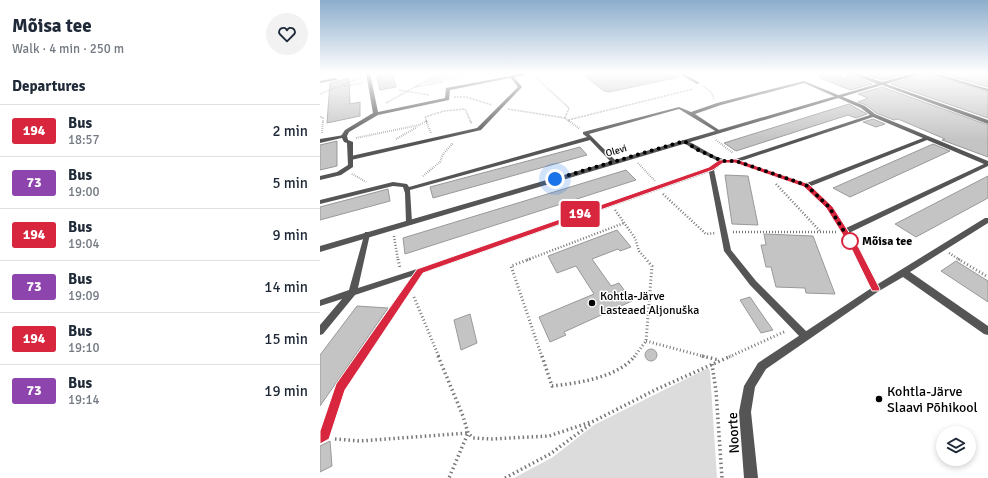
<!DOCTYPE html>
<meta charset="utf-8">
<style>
:root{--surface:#fff;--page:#f2f2f3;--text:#1f2937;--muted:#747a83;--line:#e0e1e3}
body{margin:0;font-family:Signika,sans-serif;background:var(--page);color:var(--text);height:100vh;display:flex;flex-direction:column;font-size:15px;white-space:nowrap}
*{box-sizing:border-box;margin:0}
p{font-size:13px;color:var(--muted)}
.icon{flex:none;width:22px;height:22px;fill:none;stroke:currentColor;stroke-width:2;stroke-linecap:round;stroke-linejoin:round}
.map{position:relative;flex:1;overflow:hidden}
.details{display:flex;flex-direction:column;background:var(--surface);width:320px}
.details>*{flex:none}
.badge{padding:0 8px;border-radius:3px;font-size:14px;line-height:26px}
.fabs{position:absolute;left:616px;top:426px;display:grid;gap:8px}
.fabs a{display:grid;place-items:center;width:40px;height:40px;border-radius:50%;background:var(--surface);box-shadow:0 2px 6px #0003;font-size:20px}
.you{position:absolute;width:20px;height:20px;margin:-10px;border:3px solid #fff;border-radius:50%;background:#1a73e8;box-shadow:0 0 0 6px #1a73e833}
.map>.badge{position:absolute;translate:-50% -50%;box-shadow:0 0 0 2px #fff}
h2{padding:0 12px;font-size:15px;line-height:36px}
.round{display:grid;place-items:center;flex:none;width:42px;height:42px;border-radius:21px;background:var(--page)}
.overview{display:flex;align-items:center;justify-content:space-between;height:68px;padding:0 12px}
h1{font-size:19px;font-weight:700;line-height:30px}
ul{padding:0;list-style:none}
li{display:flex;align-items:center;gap:12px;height:52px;padding:0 12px;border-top:1px solid var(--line)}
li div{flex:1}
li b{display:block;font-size:15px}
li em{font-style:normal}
li .badge{min-width:44px;font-weight:700;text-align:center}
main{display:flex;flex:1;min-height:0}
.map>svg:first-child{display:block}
</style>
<main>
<section class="details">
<div class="overview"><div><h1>Mõisa tee</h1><p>Walk · 4 min · 250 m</p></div><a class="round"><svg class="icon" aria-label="heart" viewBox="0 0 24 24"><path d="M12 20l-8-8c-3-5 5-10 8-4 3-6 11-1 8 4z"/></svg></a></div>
<h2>Departures</h2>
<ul>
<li><span class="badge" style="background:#d7263d;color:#fff">194</span><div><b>Bus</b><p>18:57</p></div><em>2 min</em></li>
<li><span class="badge" style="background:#8e44ad;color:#fff">73</span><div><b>Bus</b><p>19:00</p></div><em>5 min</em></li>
<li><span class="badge" style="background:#d7263d;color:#fff">194</span><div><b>Bus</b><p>19:04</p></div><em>9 min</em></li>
<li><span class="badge" style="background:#8e44ad;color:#fff">73</span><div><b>Bus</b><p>19:09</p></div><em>14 min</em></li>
<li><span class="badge" style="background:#d7263d;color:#fff">194</span><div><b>Bus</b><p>19:10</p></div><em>15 min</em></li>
<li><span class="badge" style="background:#8e44ad;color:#fff">73</span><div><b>Bus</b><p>19:14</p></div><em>19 min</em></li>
</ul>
</section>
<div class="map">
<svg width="668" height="478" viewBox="0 0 668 478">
<rect width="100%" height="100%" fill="#fff"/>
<g fill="#dcdcdc">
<polygon points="130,73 135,73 139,78 106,84 104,82 118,75"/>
<polygon points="388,368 390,371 397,478 194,478 233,457 274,425"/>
</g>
<g fill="#c4c4c4" stroke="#999">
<polygon points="72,73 76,87 60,90 57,76"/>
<polygon points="282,73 357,73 359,77 289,92 284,91 265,76"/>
<polygon points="502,73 511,73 527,79 528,73 529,73 552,84 530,90 500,78"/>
<polygon points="539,73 591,73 562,80"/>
<polygon points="601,73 608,73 668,92 668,118 571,84 600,75"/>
<polygon points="618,73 668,73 668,87"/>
<polygon points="29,78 30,104 40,102 40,116 7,123 10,83"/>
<polygon points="562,87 668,125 668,157 622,140 625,139 578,119 574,120 556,113 546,105 538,102 548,98 538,94"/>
<polygon points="529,104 547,114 536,118 528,115 416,151 404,143"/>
<polygon points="553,119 565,124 556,127 543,122"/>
<polygon points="17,141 17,166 0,170 0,145"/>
<polygon points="613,144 630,151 530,197 513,188"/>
<polygon points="260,147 267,155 113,198 110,187"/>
<polygon points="306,170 316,180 85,254 83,238"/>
<polygon points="405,175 428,176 438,225 412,224"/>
<polygon points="668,176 668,198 596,237 575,224"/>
<polygon points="68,189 70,201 0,220 0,207"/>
<polygon points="297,230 311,247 300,251 298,249 272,259 291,286 299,283 312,301 244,332 246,335 230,342 219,317 274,294 256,266 237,273 228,256"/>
<polygon points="444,234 493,236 515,294 486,293 485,288 456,287 451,267 446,267 441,245 446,245"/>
<polygon points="636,261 668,281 668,302 621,271"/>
<polygon points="430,297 441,313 453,330 441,333 420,300"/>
<polygon points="37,306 68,308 0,406 0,355"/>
<polygon points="150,314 157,343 141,350 134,320"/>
<circle cx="331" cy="355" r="6"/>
<polygon points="10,441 12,466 0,472 0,446"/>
</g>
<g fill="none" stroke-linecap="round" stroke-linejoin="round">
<g stroke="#777" stroke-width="1.5" stroke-dasharray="0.5 1" stroke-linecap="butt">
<polyline points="138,73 142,79"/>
<polyline points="211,73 249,108 245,118 250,122"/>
<polyline points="24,86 43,83"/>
<polyline points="383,86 391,92 394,99"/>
<polyline points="95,87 124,82"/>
<polyline points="79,90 109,95"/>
<polyline points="0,94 42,77"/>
<polyline points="134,97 146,97 172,105"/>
<polyline points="66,103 120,73"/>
<polyline points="188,109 245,118"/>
<polyline points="0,117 3,117 3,122"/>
<polyline points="248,120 373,89"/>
<polyline points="106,122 107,121"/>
<polyline points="107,122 105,117 124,111 145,109 151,122"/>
</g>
<g stroke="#777" stroke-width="2" stroke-dasharray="0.5 1.5" stroke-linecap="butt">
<polyline points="106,121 111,133"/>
<polyline points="150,121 152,124"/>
<polyline points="249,121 260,129"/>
<polyline points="2,133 3,121"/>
<polyline points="36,138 99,125 107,121"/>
<polyline points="76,139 97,127"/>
<polyline points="396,140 413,153"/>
<polyline points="318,163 335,181"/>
<polyline points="32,174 46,182"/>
<polyline points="103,176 120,162 123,154 133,143"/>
</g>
<g stroke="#777" stroke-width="2.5" stroke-dasharray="1 2" stroke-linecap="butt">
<polyline points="456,184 500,231"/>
<polyline points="343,194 386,234 396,233"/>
<polyline points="295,210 315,238 319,251 327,260"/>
<polyline points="413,232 516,232"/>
<polyline points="74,236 78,260"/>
<polyline points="629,253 640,260"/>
<polyline points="207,260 304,223"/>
</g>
<g stroke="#777" stroke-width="3" stroke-dasharray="1 2.5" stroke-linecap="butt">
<polyline points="78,259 80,268"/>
<polyline points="210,259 191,266 222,357"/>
<polyline points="638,259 668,277"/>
<polyline points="94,297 119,357"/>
<polyline points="326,341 386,357"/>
<polyline points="314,357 326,341 332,266 326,259"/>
<polyline points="409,357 466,331"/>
</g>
<g stroke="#777" stroke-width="3.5" stroke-dasharray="1.5 3" stroke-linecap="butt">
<polyline points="118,356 143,416 148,433 153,438 171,439 229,436 274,421 337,389 411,356"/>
<path d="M222,356L232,386C258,383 297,378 315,356"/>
<polyline points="382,356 399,360"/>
<polyline points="392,364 396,391 402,478"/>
<polyline points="15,439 40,441 148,433 129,478"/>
<polyline points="185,478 230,454 272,423"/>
</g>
<g fill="#555" fill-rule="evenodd">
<polygon points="358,73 362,73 380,83 377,84"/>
<polygon points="191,76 193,76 202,87 161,130 31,160 28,158 31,156 157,128 198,87 190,77"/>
<polygon points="15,78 17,79 16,80 0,83 0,81"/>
<path d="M484,81L545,106L555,114L668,161V166L529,233L539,248L560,289L559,291L556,292L553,291L532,248L507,208L485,186L415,163H403L394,170L411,250L436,281L488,333L489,336L488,339L485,340L482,339L430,285L404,251L389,172L103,273L24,389L9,439L0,443V432L16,384L92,276L35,295L3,334L0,335V325L22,299L0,306V300L29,290L45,232H49L50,234L38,288L97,269L389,168L398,161L377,151L362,142V140C371,140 391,156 403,159C406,160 412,159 416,159L550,115L541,108L484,83L401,105L375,114L399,130V132H397L359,109L269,134L295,160V162H291L270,140L90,190L92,222L89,224L86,222L85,193L83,187L73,186L0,204V200L73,182L87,184L89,187L267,137L263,134V132L359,107L371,112L397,103ZM553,117L603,138L487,183L421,161ZM607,140L664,164L526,228L511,206L491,186Z"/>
<polygon points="24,135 26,136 26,137 0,143 0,139"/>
</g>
<g fill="#555" fill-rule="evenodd">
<polygon points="46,73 50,73 58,112 125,98 126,88 200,74 199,73 203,73 205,75 130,90 129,100 58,115 29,132 27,136 28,140 33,142 33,167 21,175 0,180 0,176 17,172 28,165 27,143 24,142 21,136 25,130 53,113"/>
<polygon points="530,73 535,73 562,82 595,73 600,73 600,74 566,84 668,120 668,124 562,85 0,252 0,246 557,84"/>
<polygon points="609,73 614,73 668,89 668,91"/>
<polygon points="665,218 668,218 668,223 590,272 668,326 668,335 664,334 583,277 559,291 446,369 435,387 431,412 438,478 424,478 419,412 424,386 438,363 553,287"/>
</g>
</g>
<linearGradient id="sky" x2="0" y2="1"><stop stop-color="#8cadcc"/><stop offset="0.52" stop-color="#fff"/><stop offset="1" stop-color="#fff" stop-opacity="0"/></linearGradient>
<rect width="668" height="140" fill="url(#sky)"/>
<polygon fill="#d7263d" stroke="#fff" points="416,159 489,184 513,207 539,248 560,289 559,291 552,291 531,248 506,208 484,187 415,163 403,163 393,170 103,273 25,390 9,439 0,444 0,431 16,384 97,269 389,167 399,160"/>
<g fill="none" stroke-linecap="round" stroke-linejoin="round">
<polyline stroke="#000" stroke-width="4" stroke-dasharray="0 7.2" points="235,179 364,141 378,150 402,161 416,161 486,185 509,207 532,244 530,241"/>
</g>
<circle fill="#fff" stroke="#d7263d" stroke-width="2" cx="530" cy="241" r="8"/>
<g fill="#000" stroke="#fff" stroke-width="1.5">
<circle cx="272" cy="303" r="4"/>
<circle cx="559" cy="399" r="4"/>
</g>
<g text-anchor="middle" stroke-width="3" stroke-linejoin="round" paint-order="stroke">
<g font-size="10" fill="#000" stroke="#fff">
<text transform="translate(296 150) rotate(-16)" y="4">Olevi</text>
</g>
<g font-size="12" font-weight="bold" fill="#000" stroke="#fff" text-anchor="start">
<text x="542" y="245">Mõisa tee</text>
</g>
<g font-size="12" fill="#000" stroke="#fff" text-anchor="start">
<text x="280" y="300">Kohtla-Järve<tspan x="280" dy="14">Lasteaed Aljonuška</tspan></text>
</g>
<g font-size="14" fill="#000" stroke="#fff" text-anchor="start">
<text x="567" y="396">Kohtla-Järve<tspan x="567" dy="16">Slaavi Põhikool</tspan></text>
</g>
<g font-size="14" fill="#000" stroke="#fff">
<text transform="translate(413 433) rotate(-93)" y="5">Noorte</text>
</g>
</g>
</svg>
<div class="fabs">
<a><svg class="icon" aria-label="layers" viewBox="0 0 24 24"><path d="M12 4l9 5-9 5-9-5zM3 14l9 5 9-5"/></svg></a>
</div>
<div class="you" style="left:235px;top:179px"></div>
<b class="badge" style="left:260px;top:214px;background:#d7263d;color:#fff">194</b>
</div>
</main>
